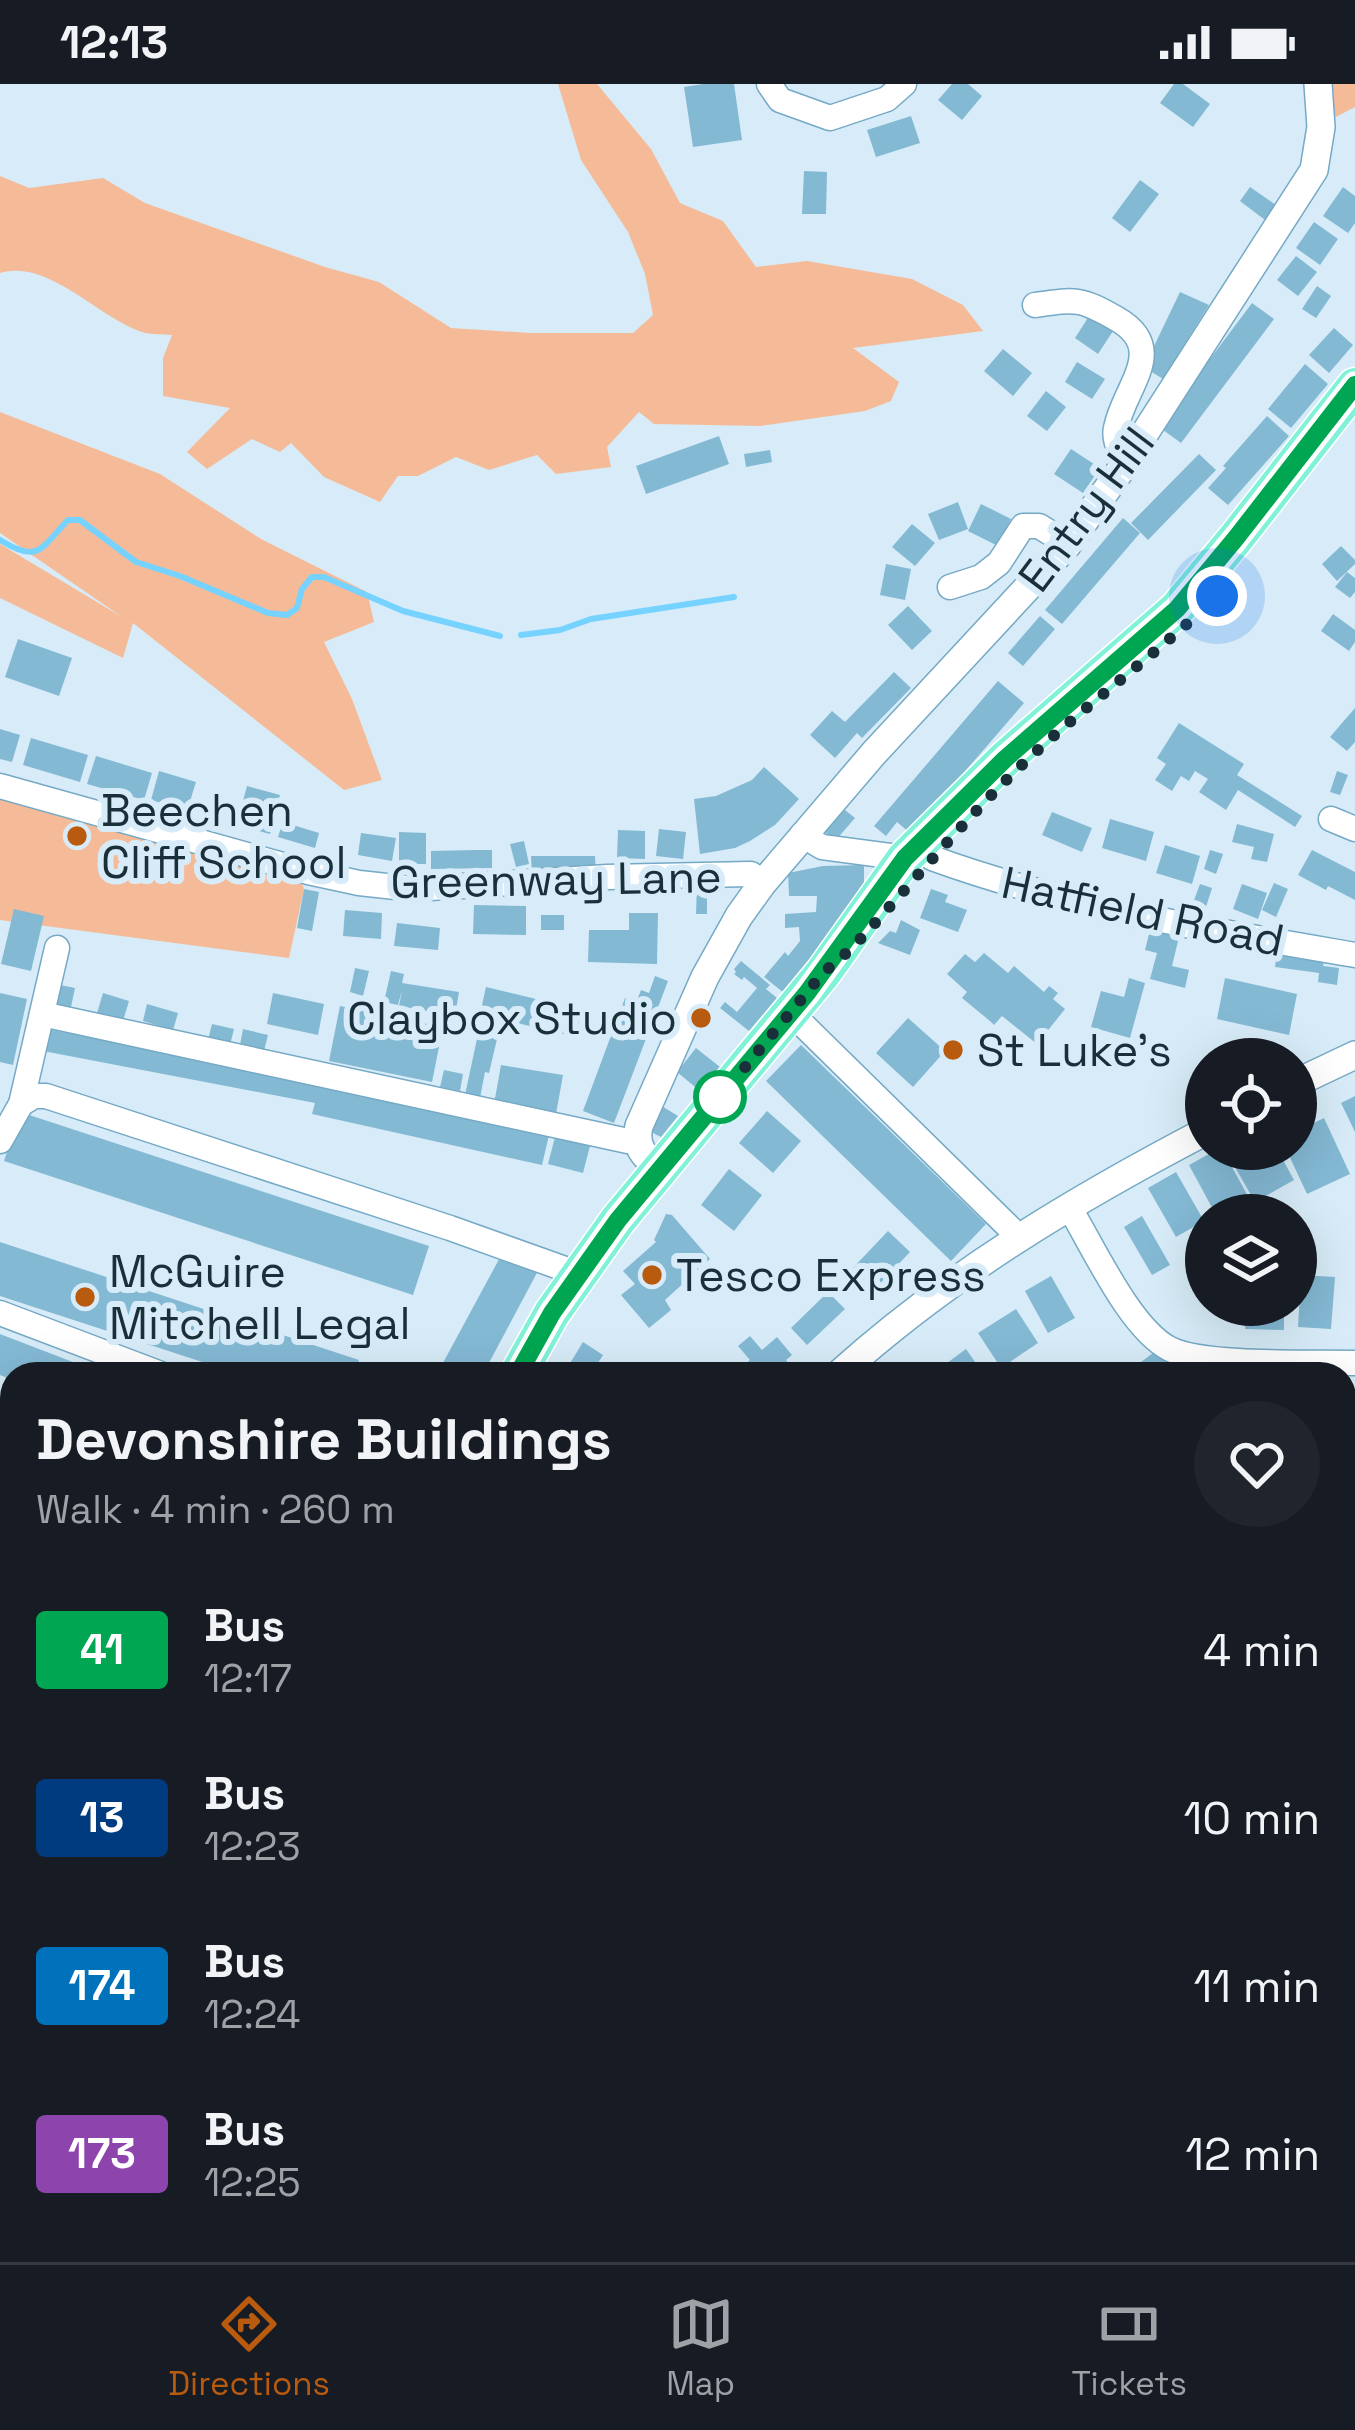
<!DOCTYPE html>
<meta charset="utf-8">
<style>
:root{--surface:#171b24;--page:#20242c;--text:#f1f3f6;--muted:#9ea1a6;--line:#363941;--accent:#b95b0e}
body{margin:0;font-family:"Space Grotesk",sans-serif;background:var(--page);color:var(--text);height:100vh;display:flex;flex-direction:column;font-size:45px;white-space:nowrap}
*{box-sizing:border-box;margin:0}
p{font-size:39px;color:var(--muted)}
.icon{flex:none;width:66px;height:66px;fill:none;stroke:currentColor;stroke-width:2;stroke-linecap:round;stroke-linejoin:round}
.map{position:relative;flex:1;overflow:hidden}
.drawer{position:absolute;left:0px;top:1278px;width:1356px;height:900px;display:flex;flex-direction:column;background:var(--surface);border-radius:36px 36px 0 0;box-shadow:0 12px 48px #0002}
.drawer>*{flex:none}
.badge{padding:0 24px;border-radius:9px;font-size:42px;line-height:78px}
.buttons{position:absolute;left:1185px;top:954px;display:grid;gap:24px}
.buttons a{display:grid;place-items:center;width:132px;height:132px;border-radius:50%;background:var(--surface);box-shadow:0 12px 48px #0002;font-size:60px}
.you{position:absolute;width:60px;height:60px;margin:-30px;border:9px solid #fff;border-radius:50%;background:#1a73e8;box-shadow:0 0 0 18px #1a73e833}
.map>.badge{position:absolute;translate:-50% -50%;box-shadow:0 0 0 6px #fff}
.round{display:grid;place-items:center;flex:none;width:126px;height:126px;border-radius:63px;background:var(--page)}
.summary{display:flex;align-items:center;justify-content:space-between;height:204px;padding:0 36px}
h1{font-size:57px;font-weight:700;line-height:90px}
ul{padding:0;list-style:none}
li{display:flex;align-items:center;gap:36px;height:168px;padding:0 36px}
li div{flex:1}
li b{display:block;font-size:45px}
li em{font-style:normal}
li .badge{min-width:132px;font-weight:700;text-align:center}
.status{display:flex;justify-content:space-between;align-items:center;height:84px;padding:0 60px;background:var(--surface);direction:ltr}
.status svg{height:33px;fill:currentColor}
.menu{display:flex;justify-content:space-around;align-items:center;height:168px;border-top:3px solid var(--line);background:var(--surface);font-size:33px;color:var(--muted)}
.menu a{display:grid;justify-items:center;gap:6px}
.menu .selected{color:var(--accent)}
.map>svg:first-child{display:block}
</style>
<div class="status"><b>12:13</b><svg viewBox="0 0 49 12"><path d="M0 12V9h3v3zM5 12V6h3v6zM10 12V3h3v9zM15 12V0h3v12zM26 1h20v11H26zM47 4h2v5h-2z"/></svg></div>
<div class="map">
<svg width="1355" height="2178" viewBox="0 0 1355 2178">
<rect width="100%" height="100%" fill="#d7ecf8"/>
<g fill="#f5bb98">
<path d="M558,0H597L651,65L680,119L723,137L756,183L807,177L912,195L963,221L983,247L853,264L899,298L891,317L865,327L760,342L654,340L639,328L607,363L611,383L556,390L537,371L489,386L456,373L418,392H398L380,418L324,393L291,359L280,368L252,355L207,385L187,368L230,324L163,312V274L172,251C163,250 151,251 142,248C98,234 49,175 0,189V92L29,104L103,94L145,119L325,183L379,198L451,244L532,249H633L653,231L645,190L628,148L581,76Z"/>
<polygon points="1327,0 1355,0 1355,23 1332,35"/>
<polygon points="0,328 160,390 261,455 367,508 374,538 324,558 352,615 382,696 344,706 133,539 123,574 0,514 0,460 122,533 0,449"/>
<polygon points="0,709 299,790 304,805 289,874 0,836"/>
<polygon points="229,2166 341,2166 356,2178 219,2178"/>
<polygon points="553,2166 919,2166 916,2178 573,2178"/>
<polygon points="1219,2166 1290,2166 1294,2178 1225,2178"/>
</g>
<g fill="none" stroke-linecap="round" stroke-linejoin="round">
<g stroke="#76d2ff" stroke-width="6">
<path d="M0,456C39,480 40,465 68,436H80L136,478L180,492L268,529L287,531L297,524L302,505L312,493H324L403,527L500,552"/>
<polyline points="521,551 560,546 591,535 734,513"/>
<polyline points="1225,2166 1231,2178"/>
</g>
</g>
<g fill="#84b9d4">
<polygon points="703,0 734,0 742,56 693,63 684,3"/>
<polygon points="952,0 968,0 982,12 962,36 938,16"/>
<polygon points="1174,0 1183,0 1210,20 1193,43 1160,19"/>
<polygon points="911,32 920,59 876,73 867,46"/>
<polygon points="804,87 827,88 826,130 802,130"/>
<polygon points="1140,96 1159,110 1130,148 1112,134"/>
<polygon points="1250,103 1276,121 1265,136 1240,117"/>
<polygon points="1343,103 1355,112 1355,139 1348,149 1323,132"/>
<polygon points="1314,138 1338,155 1320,181 1296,164"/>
<polygon points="1296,172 1317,188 1298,212 1277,196"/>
<polygon points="1317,202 1331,212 1316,234 1302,225"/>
<polygon points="1180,208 1209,221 1163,295 1144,283"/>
<polygon points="1252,219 1274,235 1181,359 1159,343"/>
<polygon points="1091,229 1115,244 1098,270 1075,254"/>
<polygon points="1334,244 1353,261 1329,289 1309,271"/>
<polygon points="1003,265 1032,289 1013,312 984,287"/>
<polygon points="1077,278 1105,295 1092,315 1065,298"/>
<polygon points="1305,280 1328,300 1291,344 1268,325"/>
<polygon points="1046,307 1066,323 1047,347 1027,332"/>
<polygon points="1267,332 1289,352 1228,421 1208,404 1226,384 1223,382"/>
<polygon points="719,352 729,380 646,410 636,382"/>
<polygon points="1071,365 1100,384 1083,409 1054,390"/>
<polygon points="770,366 772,378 746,383 744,370"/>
<polygon points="1199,370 1216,386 1148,456 1131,439"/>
<polygon points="958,418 968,445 939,456 928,430"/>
<polygon points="981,420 1011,435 998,462 968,447"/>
<polygon points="1123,434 1140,449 1062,540 1045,526"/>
<polygon points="912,440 935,459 915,482 892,463"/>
<polygon points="1341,462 1355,476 1355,480 1337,497 1322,480"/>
<polygon points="886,480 911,485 905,516 880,511"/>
<polygon points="1347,488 1355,494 1355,508 1350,514 1335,503"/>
<polygon points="908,522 932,547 912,566 888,541"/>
<polygon points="1333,530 1355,546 1355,558 1349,567 1321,547"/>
<polygon points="1040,532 1055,545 1023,582 1008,569"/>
<polygon points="18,555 72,574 59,612 5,593"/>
<polygon points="894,588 911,604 862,654 857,649 835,674 810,651 832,627 845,638"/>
<polygon points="998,597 1024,619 911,750 897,738 886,752 874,742"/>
<polygon points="1355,624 1355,658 1347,667 1330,653"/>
<polygon points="1179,639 1244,680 1237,691 1302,732 1295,743 1238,706 1226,726 1199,708 1208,695 1195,687 1189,697 1181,692 1172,707 1155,696 1166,680 1157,674"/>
<polygon points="0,645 20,651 12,678 0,675"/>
<polygon points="31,654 88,671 80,698 23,681"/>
<polygon points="96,672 152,689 144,716 87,700"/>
<polygon points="764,683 799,715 775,741 750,757 735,764 700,770 694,715 716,712 752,696"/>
<polygon points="159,687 196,698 187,727 151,716"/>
<polygon points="1337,687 1348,691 1340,711 1330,708"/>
<polygon points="247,702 280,711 270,750 248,744 252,731 240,728"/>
<polygon points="845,726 855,734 835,757 825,748"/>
<polygon points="1052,728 1092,744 1082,768 1042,751"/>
<polygon points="1110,735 1154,748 1146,777 1102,764"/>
<polygon points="283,738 319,749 315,764 278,753"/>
<polygon points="1237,740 1274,750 1267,778 1251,775 1254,763 1232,758"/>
<polygon points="659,745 686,748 683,775 656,772"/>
<polygon points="618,746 645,747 645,775 617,774"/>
<polygon points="399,748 426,749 426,780 399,780"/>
<polygon points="361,749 396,754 392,777 358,771"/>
<polygon points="524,757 529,780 516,783 510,760"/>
<polygon points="1165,761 1200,772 1192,800 1156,789"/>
<polygon points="474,766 492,766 492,784 431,785 431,767"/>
<polygon points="1210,766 1223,770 1216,790 1204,785"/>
<polygon points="1312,766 1355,788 1355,816 1328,802 1326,806 1298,791"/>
<polygon points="531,772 595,772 596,791 532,791"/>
<polygon points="864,781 864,811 784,909 764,893 785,868 788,872 800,857 799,843 785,844 785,830 816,828 817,812 789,812 788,789 823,782"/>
<polygon points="697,799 707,799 707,830 696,830"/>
<polygon points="1274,799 1288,805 1276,833 1262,826"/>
<polygon points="1200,800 1212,804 1206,823 1193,819"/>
<polygon points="1242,800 1267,809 1258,835 1233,825"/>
<polygon points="304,805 319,808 312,847 297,844"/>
<polygon points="931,805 948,811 945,818 967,826 958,848 920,834"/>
<polygon points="474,821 526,822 526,851 473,850"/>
<polygon points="14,825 44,832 31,887 1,880"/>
<polygon points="345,826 382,829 381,855 343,852"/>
<polygon points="629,829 658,829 657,880 588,878 589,846 629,846"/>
<rect x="541" y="831" width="23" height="15"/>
<polygon points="901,836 920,846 910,871 878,859 890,847 896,849"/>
<polygon points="397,839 440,844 438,866 394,862"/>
<polygon points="1150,846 1179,853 1172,882 1189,886 1185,904 1150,895 1157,869 1145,866"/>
<polygon points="1277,867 1325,873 1323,882 1339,884 1337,901 1318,898 1319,889 1275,883"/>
<polygon points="984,869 1008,889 1014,882 1044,908 1049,902 1058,909 1053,915 1065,925 1037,960 1002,932 994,941 990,937 962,914 967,908 947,890 965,870 975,878"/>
<polygon points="741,877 770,901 766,905 777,914 749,947 720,924 725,918 737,928 757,904 744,893 742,896 734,890 736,888 734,885"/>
<polygon points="355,884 369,887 363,912 350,908"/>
<polygon points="391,887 404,890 402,899 459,908 455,932 399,922 402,906 398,921 384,918"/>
<polygon points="655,892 668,897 614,1039 583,1027 625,914 636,919 641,906 649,909"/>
<polygon points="1129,894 1145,899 1130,954 1091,943 1101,907 1124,913"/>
<polygon points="1225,894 1297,910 1289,951 1217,935"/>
<polygon points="60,901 75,904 71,923 56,920"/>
<polygon points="486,903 582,926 575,953 480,930"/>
<polygon points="0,909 27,915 13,981 0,978"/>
<polygon points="103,909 129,917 123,937 97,929"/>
<polygon points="273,909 324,920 318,951 267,940"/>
<polygon points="147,920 178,929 173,946 143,937"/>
<polygon points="340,922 443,943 432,998 329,977"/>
<polygon points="908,934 945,967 913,1003 876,969"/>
<polygon points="212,940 234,945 230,961 208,956"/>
<polygon points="47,945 319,997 549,1051 542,1081 312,1030 315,1019 43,967"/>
<polygon points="243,945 268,951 264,967 240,961"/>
<polygon points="478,950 497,955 489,989 485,988 480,1014 465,1011"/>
<polygon points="801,961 986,1140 951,1177 766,997"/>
<polygon points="696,964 720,983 700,1007 677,988"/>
<polygon points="501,981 563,991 556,1030 494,1020"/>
<polygon points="444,986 463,990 460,1007 440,1003"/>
<polygon points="1355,1012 1355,1048 1341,1019"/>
<polygon points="660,1021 678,1032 661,1053 649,1047"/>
<polygon points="767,1027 801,1057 773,1089 739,1059"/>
<polygon points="20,1028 429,1162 413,1211 4,1077"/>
<polygon points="1324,1034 1350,1090 1307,1110 1286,1065 1296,1065 1296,1048"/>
<polygon points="555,1053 590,1062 583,1089 548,1080"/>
<polygon points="1218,1065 1222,1065 1249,1114 1216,1131 1189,1081"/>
<polygon points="1239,1065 1277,1065 1294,1096 1255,1118 1228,1071"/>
<polygon points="729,1085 762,1111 734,1147 701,1121"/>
<polygon points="1176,1088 1204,1137 1176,1153 1148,1104"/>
<polygon points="666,1130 672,1131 710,1175 665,1216 671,1226 649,1244 621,1211 635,1200 623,1187 656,1158 654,1156"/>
<polygon points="1142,1132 1170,1181 1152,1191 1124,1143"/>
<polygon points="888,1147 910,1168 873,1207 851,1186"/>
<polygon points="0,1158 359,1276 354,1290 239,1290 0,1212"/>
<polygon points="504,1166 539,1185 483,1290 437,1290"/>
<polygon points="1301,1191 1335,1193 1331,1245 1298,1243"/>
<polygon points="1051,1192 1075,1234 1048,1249 1025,1207"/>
<polygon points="828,1208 845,1225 807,1261 791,1244"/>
<polygon points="1246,1221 1284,1221 1284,1246 1245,1245"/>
<polygon points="1016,1225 1038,1259 1001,1284 978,1249"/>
<polygon points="0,1250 104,1290 12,1290 12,1296 0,1291"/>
<polygon points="750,1252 762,1266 777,1253 792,1271 786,1276 797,1290 734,1290 750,1276 738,1262"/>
<polygon points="583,1258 603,1271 591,1290 584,1290 569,1281"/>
<polygon points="966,1265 980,1285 973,1290 932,1290"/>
<polygon points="1157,1266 1175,1290 1125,1290"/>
<polygon points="1345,1314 1355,1315 1355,1352 1344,1351"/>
<polygon points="0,1378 12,1383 12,1437 0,1432"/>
<polygon points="0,1509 12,1514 12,1568 0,1563"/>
<polygon points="0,1642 12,1648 12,1697 0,1691"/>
<polygon points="0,1764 12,1770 12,1819 0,1813"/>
<polygon points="12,1952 12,1982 0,1974"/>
<polygon points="0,2029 12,2038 12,2042 0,2058"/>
<polygon points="1355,2058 1355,2094 1344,2079 1344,2066"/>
<polygon points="12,2163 12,2166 21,2166 26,2170 28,2168 38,2178 5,2178 1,2175"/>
<polygon points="116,2166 143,2166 134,2178"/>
<polygon points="450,2166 485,2166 476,2178 467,2178"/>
<polygon points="490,2166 524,2166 535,2174 532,2178 482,2178"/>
<polygon points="985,2166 997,2166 1021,2178 979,2178"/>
<polygon points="1118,2166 1148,2166 1152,2170 1144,2178 1106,2178"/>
</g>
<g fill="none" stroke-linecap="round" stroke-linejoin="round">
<g stroke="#75a9c5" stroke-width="27">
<g id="minor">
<polyline points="769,0 780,16 830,34 887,15 904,0"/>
<path d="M1035,221C1077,215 1080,214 1117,235C1169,265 1124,303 1116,344C1113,355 1121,369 1125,380"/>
<polyline points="950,503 981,493 999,479 1023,442 1039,442 1068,460"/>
<polyline points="0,702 308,788 359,799 414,805 607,793 751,790 762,800"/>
<polyline points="1331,735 1355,745"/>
<polyline points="802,751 822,763 905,774"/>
<path d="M932,774C1066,823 1215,847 1355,871"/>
<polyline points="791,929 1019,1153"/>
<polyline points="42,930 637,1059"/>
<polyline points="21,1020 34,1012 46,1012 450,1144 579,1190"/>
<polyline points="0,1057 21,1020 57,864"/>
<path d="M1069,1123C1093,1162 1130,1245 1170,1265C1204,1282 1313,1278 1355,1279"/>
<polyline points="0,1229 161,1290"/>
<polyline points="0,1476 12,1481"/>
<polyline points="1344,1548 1355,1549"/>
<polyline points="0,1737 12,1742"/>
<polyline points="1344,1918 1355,1945"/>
<polyline points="0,2012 12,2018"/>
<polyline points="62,2166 79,2178"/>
<polyline points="381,2166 397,2178"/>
<polyline points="186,2178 202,2166"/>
<polyline points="1071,2178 1077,2166"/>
</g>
</g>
<g stroke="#75a9c5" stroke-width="30">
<g id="tertiary">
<polyline points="1296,999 1355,971"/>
<path d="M659,1085C644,1072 634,1062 639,1042L705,893L739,832L762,800L874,669L1068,460L1125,380L1314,86L1321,43L1318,0"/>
<path d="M839,1290C950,1190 1074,1116 1206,1047"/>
</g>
</g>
<g stroke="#fff" stroke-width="39">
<g id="primary">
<polyline points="518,1290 552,1229 618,1136 823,889 905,774 1005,675 1177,525 1236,454 1355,302"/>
<polyline points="0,2116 12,2098"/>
</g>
</g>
<use href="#minor" stroke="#fff" stroke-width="24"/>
<use href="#tertiary" stroke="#fff" stroke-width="27"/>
<use href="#primary" stroke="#81f2d8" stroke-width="36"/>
</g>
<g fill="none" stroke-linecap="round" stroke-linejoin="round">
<g stroke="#fff" stroke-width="27">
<polyline id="line" points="518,1290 552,1229 618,1136 807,909 905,774 1005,675 1177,525 1236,454 1355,301"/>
</g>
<use href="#line" stroke="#00a651" stroke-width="18"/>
<path stroke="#192f3a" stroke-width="12" stroke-dasharray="0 21.6" d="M720,1013L712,1023L823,889L851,865C910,802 965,734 1028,675C1089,618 1157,570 1217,512"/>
</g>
<g fill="#b95b0e" stroke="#d7ecf8" stroke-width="4.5">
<circle cx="77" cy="752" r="12"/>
<circle cx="701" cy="934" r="12"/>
<circle cx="953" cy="966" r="12"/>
<circle cx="652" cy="1191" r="12"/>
<circle cx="85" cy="1213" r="12"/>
</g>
<circle fill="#fff" stroke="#00a651" stroke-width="6" cx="720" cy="1013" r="24"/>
<g text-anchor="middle" stroke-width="12" stroke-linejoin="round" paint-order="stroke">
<g font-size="45" fill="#192f3a" stroke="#d7ecf8">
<text transform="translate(1086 425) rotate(-53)" y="16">Entry Hill</text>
<text transform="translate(556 795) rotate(-1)" y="16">Greenway Lane</text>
<text transform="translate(1143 827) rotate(12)" y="16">Hatfield Road</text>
</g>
<g font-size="45" fill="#192f3a" stroke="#d7ecf8" text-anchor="start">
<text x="101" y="742">Beechen<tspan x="101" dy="52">Cliff School</tspan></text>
<text x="677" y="950" text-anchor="end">Claybox Studio</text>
<text x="977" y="982">St Luke's</text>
<text x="109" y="1203">McGuire<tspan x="109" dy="52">Mitchell Legal</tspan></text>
<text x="676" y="1207">Tesco Express</text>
</g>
</g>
</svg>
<div class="buttons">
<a><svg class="icon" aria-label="locate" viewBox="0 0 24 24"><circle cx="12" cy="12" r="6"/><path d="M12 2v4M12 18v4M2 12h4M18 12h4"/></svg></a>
<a><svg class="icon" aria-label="layers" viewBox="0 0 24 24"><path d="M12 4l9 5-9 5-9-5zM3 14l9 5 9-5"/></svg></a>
</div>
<div class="you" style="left:1217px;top:512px"></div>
<section class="drawer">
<div class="summary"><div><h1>Devonshire Buildings</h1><p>Walk · 4 min · 260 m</p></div><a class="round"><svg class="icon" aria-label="heart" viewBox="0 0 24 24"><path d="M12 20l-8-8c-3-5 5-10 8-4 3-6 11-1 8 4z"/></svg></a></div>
<ul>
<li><span class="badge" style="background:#00a651;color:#fff">41</span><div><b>Bus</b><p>12:17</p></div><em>4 min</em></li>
<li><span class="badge" style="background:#003b80;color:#fff">13</span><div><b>Bus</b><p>12:23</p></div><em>10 min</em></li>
<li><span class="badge" style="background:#0072bc;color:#fff">174</span><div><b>Bus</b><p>12:24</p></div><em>11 min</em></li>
<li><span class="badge" style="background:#8e44ad;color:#fff">173</span><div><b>Bus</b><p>12:25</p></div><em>12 min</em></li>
</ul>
</section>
</div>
<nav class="menu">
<a class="selected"><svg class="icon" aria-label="directions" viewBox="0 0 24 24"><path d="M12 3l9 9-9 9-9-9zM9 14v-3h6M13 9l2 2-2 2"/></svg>Directions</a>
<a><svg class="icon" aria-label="map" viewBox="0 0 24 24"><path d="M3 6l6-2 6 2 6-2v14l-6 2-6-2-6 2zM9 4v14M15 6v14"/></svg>Map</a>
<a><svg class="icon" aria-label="tickets" viewBox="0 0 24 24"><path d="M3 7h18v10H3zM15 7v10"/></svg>Tickets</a>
</nav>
